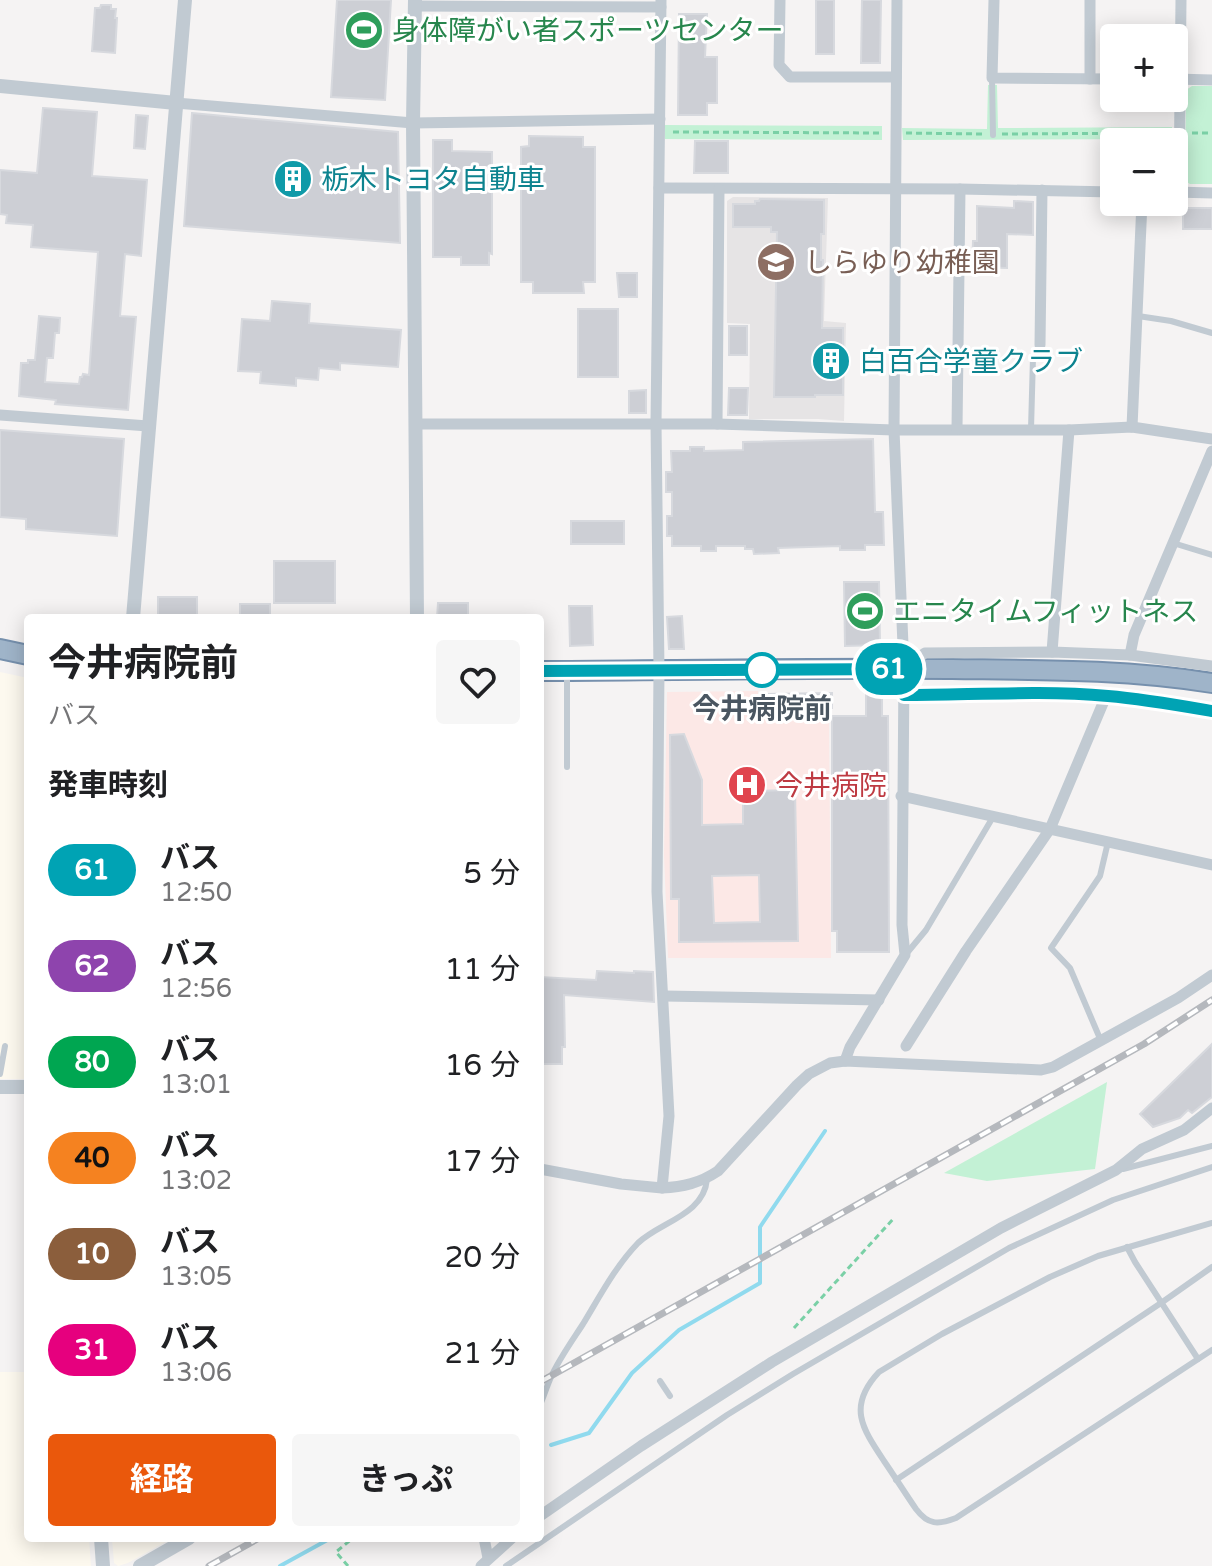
<!DOCTYPE html>
<html lang="ja">
<meta charset="utf-8">
<style>
:root{--surface:#fff;--page:#f6f6f6;--text:#202124;--muted:#757577;--accent:#ea580c}
body{margin:0;font-family:"Varela Round","Noto Sans JP",sans-serif;background:var(--page);color:var(--text);height:100vh;display:flex;flex-direction:column;font-size:30px;white-space:nowrap}
*{box-sizing:border-box;margin:0}
p{font-size:26px;color:var(--muted)}
.icon{flex:none;width:44px;height:44px;fill:none;stroke:currentColor;stroke-width:2;stroke-linecap:round;stroke-linejoin:round}
.map{position:relative;flex:1;overflow:hidden}
.drawer{position:absolute;left:24px;top:614px;width:520px;height:928px;display:flex;flex-direction:column;background:var(--surface);border-radius:8px;box-shadow:0 4px 20px #0003}
.drawer>*{flex:none}
.badge{padding:0 16px;border-radius:26px;font-size:28px;line-height:52px}
.fabs{position:absolute;left:1100px;top:24px;display:grid;gap:16px}
.fabs a{display:grid;place-items:center;width:88px;height:88px;border-radius:8px;background:var(--surface);box-shadow:0 4px 20px #0003;font-size:40px}
.map>.badge{position:absolute;translate:-50% -50%;box-shadow:0 0 0 4px #fff}
h2{padding:0 24px;font-size:30px;line-height:72px}
.round{display:grid;place-items:center;flex:none;width:84px;height:84px;border-radius:8px;background:var(--page)}
.summary{display:flex;align-items:center;justify-content:space-between;height:136px;padding:0 24px}
h1{font-size:38px;font-weight:700;line-height:60px}
.action{display:flex;gap:16px;margin-top:auto;padding:16px 24px}
.action a{flex:1;height:92px;border-radius:8px;background:var(--accent);color:#fff;font-size:32px;font-weight:700;line-height:92px;text-align:center}
.action a+a{background:var(--page);color:var(--text)}
ul{padding:0;list-style:none}
li{display:flex;align-items:center;gap:24px;height:96px;padding:0 24px}
li div{flex:1}
li b{display:block;font-size:30px}
li em{font-style:normal}
li .badge{min-width:88px;font-weight:700;text-align:center}
.map>svg:first-child{display:block}
</style>
<div class="map">
<svg width="1212" height="1566" viewBox="0 0 1212 1566">
<rect width="100%" height="100%" fill="#f5f3f3"/>
<g fill="#fdf9ef">
<polygon points="0,672 28,678 28,1079 0,1079"/>
<polygon points="0,1372 28,1372 28,1538 89,1538 91,1566 0,1566"/>
<polygon points="112,1538 172,1538 128,1563 118,1566 114,1563"/>
</g>
<polygon fill="#e6e4e5" points="733,197 828,198 824,321 846,323 844,421 818,419 749,419 750,324 727,323 727,201"/>
<polygon fill="#fce8e6" points="758,691 758,713 829,714 831,958 668,958 664,855 667,692"/>
<g fill="#c3f1d5">
<polygon points="988,85 997,85 998,128 1172,127 1172,139 903,140 902,128 987,129"/>
<polygon points="1192,86 1212,86 1212,184 1190,184 1185,181 1186,90"/>
<polygon points="665,125 882,126 882,140 665,139"/>
<polygon points="1107,1082 1095,1169 987,1181 944,1173"/>
</g>
<g fill="none" stroke-linecap="round" stroke-linejoin="round">
<g stroke="#90daee" stroke-width="4">
<polyline points="551,1445 589,1433 632,1373 679,1330 760,1283 760,1227 825,1131"/>
<polyline points="280,1566 331,1538"/>
</g>
</g>
<g fill="#cdcfd5" stroke="#d7d9de" stroke-width="2" fill-rule="evenodd">
<polygon points="337,0 391,0 385,100 331,97"/>
<rect x="816" y="0" width="18" height="54"/>
<polygon points="862,0 881,0 880,63 861,63"/>
<polygon points="101,5 111,5 111,9 116,9 115,18 117,18 115,53 92,51 95,8 100,8"/>
<polygon points="679,14 707,14 705,57 717,57 717,103 707,103 707,115 678,115"/>
<polygon points="43,108 97,112 92,176 147,180 141,256 125,254 120,316 136,317 128,410 55,404 56,400 19,396 21,363 28,363 28,360 35,360 39,316 60,318 59,333 55,333 53,358 47,358 45,382 79,384 80,377 82,377 83,374 89,375 98,252 31,247 33,225 6,223 7,215 0,214 0,170 37,173"/>
<polygon points="192,113 398,132 400,243 184,226"/>
<polygon points="136,115 148,116 145,149 134,148"/>
<polygon points="529,136 583,137 583,147 595,147 595,282 583,282 584,293 533,293 533,282 521,282 521,147 529,146"/>
<polygon points="433,140 452,140 452,151 492,152 492,254 489,253 489,265 461,265 461,257 433,257"/>
<polygon points="695,141 728,141 728,173 694,173"/>
<polygon points="760,199 824,200 824,234 821,234 821,260 823,260 822,328 843,328 843,395 815,395 815,397 774,397 777,232 771,232 771,227 733,227 733,204 755,204 755,201 759,201"/>
<polygon points="1014,201 1033,202 1033,235 1007,234 1007,268 972,267 973,241 977,241 977,206 1014,208"/>
<rect x="1183" y="208" width="29" height="21"/>
<polygon points="617,273 637,273 637,297 619,297"/>
<polygon points="272,301 310,304 309,323 401,330 398,367 340,363 340,370 319,368 318,380 296,378 296,386 260,383 261,372 238,371 242,319 270,321"/>
<rect x="578" y="309" width="40" height="68"/>
<rect x="729" y="326" width="18" height="29"/>
<polygon points="729,388 748,388 747,415 728,415"/>
<polygon points="646,390 646,413 629,413 629,391"/>
<polygon points="0,430 124,439 117,536 26,529 26,519 0,517"/>
<polygon points="873,439 875,512 883,512 884,545 865,545 865,550 840,550 840,546 778,548 779,553 754,554 753,549 745,549 745,546 716,546 716,551 701,551 701,546 672,546 672,536 667,536 667,516 672,516 672,492 666,492 666,472 672,472 671,451 690,451 690,447 704,447 704,451 743,450 743,442"/>
<rect x="571" y="521" width="53" height="23"/>
<rect x="274" y="561" width="61" height="42"/>
<polygon points="844,582 879,582 880,645 845,646"/>
<rect x="158" y="597" width="39" height="21"/>
<polygon points="438,603 468,603 468,618 437,618"/>
<rect x="240" y="604" width="30" height="14"/>
<polygon points="569,606 592,606 593,645 570,646"/>
<polygon points="682,616 684,649 669,649 667,617"/>
<polygon points="866,692 882,692 882,716 888,716 889,952 837,952 837,931 832,931 832,716 866,716"/>
<polygon points="832,693 832,708 766,708 765,694"/>
<path d="M684,734L702,780V825L743,824V791L795,790L798,941L679,942V899H671L670,735ZM759,875L760,922L714,923L712,876Z"/>
<polygon points="597,971 634,973 634,971 653,972 654,1002 564,995 565,1047 562,1047 562,1064 540,1064 540,977 596,980"/>
<polygon points="1212,1044 1212,1097 1192,1113 1188,1110 1180,1118 1153,1127 1140,1114"/>
</g>
<g fill="none" stroke-linecap="round" stroke-linejoin="round">
<g stroke="#7690ad" stroke-width="22">
<g id="trunk">
<polyline points="0,649 28,655"/>
<path d="M540,671C677,670 815,668 952,669C1039,670 1126,669 1212,683"/>
</g>
</g>
<g stroke="#7ad0a6" stroke-width="3" stroke-dasharray="6 4" stroke-linecap="butt">
<polyline points="673,132 882,133"/>
<polyline points="906,133 983,134"/>
<polyline points="1192,133 1212,133"/>
<polyline points="1002,134 1167,133"/>
<polyline points="794,1328 894,1218"/>
<polyline points="348,1566 336,1552 353,1538"/>
</g>
<g stroke="#c1cad2" stroke-width="6">
<polyline points="992,78 993,135"/>
<polyline points="1138,316 1171,321 1212,333"/>
<polyline points="1031,429 1033,357 1040,345"/>
<polyline points="1173,543 1212,555"/>
<polyline points="567,674 567,767"/>
<polyline points="907,953 926,930 993,817"/>
<polyline points="1101,1041 1070,968 1051,948 1100,876 1108,842"/>
<polyline points="0,1074 5,1046"/>
<polyline points="1123,1169 1212,1146"/>
<path d="M1212,1223L1098,1256L1050,1277L942,1334L879,1372C847,1406 862,1428 884,1461C895,1477 905,1493 916,1509C928,1525 938,1525 956,1518L1212,1350"/>
<polyline points="1127,1247 1135,1262 1198,1359"/>
<polyline points="660,1381 670,1396"/>
<path d="M540,1405C544,1396 547,1386 551,1377C559,1359 572,1341 583,1324C600,1296 615,1267 638,1243C660,1222 704,1215 707,1179"/>
<polyline points="896,1480 1161,1303 1212,1267"/>
<polyline points="506,1566 727,1415 793,1374 1009,1248 1113,1200 1212,1167"/>
</g>
<g stroke="#c1cad2" stroke-width="11">
<polyline points="780,0 779,65 790,77 896,77"/>
<polyline points="994,0 992,78 1114,79"/>
<polyline points="415,6 661,7"/>
<polyline points="1090,79 1090,0"/>
<polyline points="1175,79 1212,80"/>
<polyline points="176,103 413,123 660,119"/>
<polyline points="659,188 960,189 1114,192"/>
<polyline points="1175,192 1212,193"/>
<polyline points="1179,192 1181,0"/>
<polyline points="1040,345 1042,190"/>
<polyline points="0,415 148,426"/>
<polyline points="416,424 717,424 894,430 1069,430 1132,427 1212,439"/>
<polyline points="717,424 719,189"/>
<polyline points="1132,427 1142,202"/>
<polyline points="957,429 960,189"/>
<polyline points="1052,652 1069,430"/>
<polyline points="1130,655 1134,635 1212,451"/>
<polyline points="904,668 925,653 1052,652 1130,655 1212,666"/>
<path d="M904,695C972,695 1040,691 1108,696C1143,699 1177,705 1212,711"/>
<polyline points="901,796 1212,865"/>
<polyline points="664,996 879,1000"/>
<polyline points="906,1046 966,951 1050,829 1106,696"/>
<polyline points="845,1061 850,1047 905,955 902,925 904,669 894,430 897,0"/>
<polyline points="540,1169 621,1184 662,1188 669,1116 657,892 659,671 656,423 661,0"/>
<path d="M662,1188C683,1187 700,1183 718,1171L797,1085L809,1074L830,1063L845,1061L1041,1070L1053,1067L1178,998L1212,975"/>
<polyline points="540,1516 641,1446 772,1362 1001,1228 1116,1170 1142,1149 1184,1130 1212,1108"/>
<polyline points="484,1538 488,1558"/>
<polyline points="481,1566 512,1538"/>
</g>
<g stroke="#c1cad2" stroke-width="14">
<polyline points="415,0 413,123 417,618"/>
<polyline points="0,86 176,103"/>
<polyline points="133,618 185,0"/>
<polyline points="0,1087 28,1087"/>
<polyline points="101,1538 103,1566"/>
<polyline points="140,1566 189,1538"/>
</g>
<use href="#trunk" stroke="#9fb4c9" stroke-width="18"/>
<g stroke="#b5b8bd" stroke-width="7">
<g id="rail">
<polyline points="540,1382 1144,1044 1212,1000"/>
<polyline points="209,1566 259,1538"/>
</g>
</g>
<use href="#rail" stroke="#fff" stroke-width="4" stroke-dasharray="12" stroke-linecap="butt"/>
</g>
<g fill="none" stroke-linecap="round" stroke-linejoin="round">
<g stroke="#fff" stroke-width="18">
<path id="line" d="M540,671L904,669V695C972,695 1040,690 1108,696C1143,699 1177,705 1212,711"/>
</g>
<use href="#line" stroke="#00a3b4" stroke-width="12"/>
</g>
<defs>
<g id="stadium-disc" transform="scale(2)"><circle r="9.5" fill="#2e9e5b" stroke="#fff"/><path d="M0-5a6.5 5 0 1 0 0 10a6.5 5 0 1 0 0-10ZM-3.5-1.8h7v3.6h-7Z" fill="#fff"/></g>
<g id="building-disc" transform="scale(2)"><circle r="9.5" fill="#0f9aa8" stroke="#fff"/><path d="M-4-6H4V6H1V3H-1V6H-4ZM-2.5-4.3h1.7v1.8h-1.7ZM.8-4.3h1.7v1.8H.8ZM-2.5-1h1.7V.8h-1.7ZM.8-1h1.7V.8H.8Z" fill="#fff"/></g>
<g id="school-disc" transform="scale(2)"><circle r="9.5" fill="#8d6e63" stroke="#fff"/><path d="M0-5L7-2L0 1L-7-2ZM-4 1L0 2.5L4 1V4Q0 6-4 4Z" fill="#fff"/></g>
<g id="hospital-disc" transform="scale(2)"><circle r="9.5" fill="#e0444e" stroke="#fff"/><path d="M-5-5h3v3.5h4V-5h3V5h-3V1.5h-4V5h-3Z" fill="#fff"/></g>
</defs>
<g fill-rule="evenodd">
<use href="#stadium-disc" x="364" y="30"/>
<use href="#building-disc" x="293" y="179"/>
<use href="#school-disc" x="776" y="262"/>
<use href="#building-disc" x="831" y="361"/>
<use href="#stadium-disc" x="865" y="611"/>
<use href="#hospital-disc" x="747" y="785"/>
</g>
<circle fill="#fff" stroke="#00a3b4" stroke-width="4" cx="762" cy="670" r="16"/>
<g text-anchor="middle" stroke-width="6" stroke-linejoin="round" paint-order="stroke">
<g font-size="28" fill="#27864d" stroke="#fff" text-anchor="start">
<text x="392" y="40">身体障がい者スポーツセンター</text>
<text x="893" y="621">エニタイムフィットネス</text>
</g>
<g font-size="28" fill="#0d838f" stroke="#fff" text-anchor="start">
<text x="321" y="189">栃木トヨタ自動車</text>
<text x="859" y="371">白百合学童クラブ</text>
</g>
<g font-size="28" fill="#785e54" stroke="#fff" text-anchor="start">
<text x="804" y="272">しらゆり幼稚園</text>
</g>
<g font-size="28" font-weight="bold" fill="#4a5661" stroke="#fff">
<text x="762" y="718">今井病院前</text>
</g>
<g font-size="28" fill="#be3a42" stroke="#fff" text-anchor="start">
<text x="775" y="795">今井病院</text>
</g>
</g>
</svg>
<div class="fabs">
<a>+</a>
<a>−</a>
</div>
<b class="badge" style="left:889px;top:669px;background:#00a3b4;color:#fff">61</b>
<section class="drawer">
<div class="summary"><div><h1>今井病院前</h1><p>バス</p></div><a class="round"><svg class="icon" aria-label="heart" viewBox="0 0 24 24"><path d="M12 20l-8-8c-3-5 5-10 8-4 3-6 11-1 8 4z"/></svg></a></div>
<h2>発車時刻</h2>
<ul>
<li><span class="badge" style="background:#00a3b4;color:#fff">61</span><div><b>バス</b><p>12:50</p></div><em>5 分</em></li>
<li><span class="badge" style="background:#8e44ad;color:#fff">62</span><div><b>バス</b><p>12:56</p></div><em>11 分</em></li>
<li><span class="badge" style="background:#00a651;color:#fff">80</span><div><b>バス</b><p>13:01</p></div><em>16 分</em></li>
<li><span class="badge" style="background:#f58220;color:#111">40</span><div><b>バス</b><p>13:02</p></div><em>17 分</em></li>
<li><span class="badge" style="background:#8b5e3c;color:#fff">10</span><div><b>バス</b><p>13:05</p></div><em>20 分</em></li>
<li><span class="badge" style="background:#e6007e;color:#fff">31</span><div><b>バス</b><p>13:06</p></div><em>21 分</em></li>
</ul>
<div class="action"><a>経路</a><a>きっぷ</a></div>
</section>
</div>
